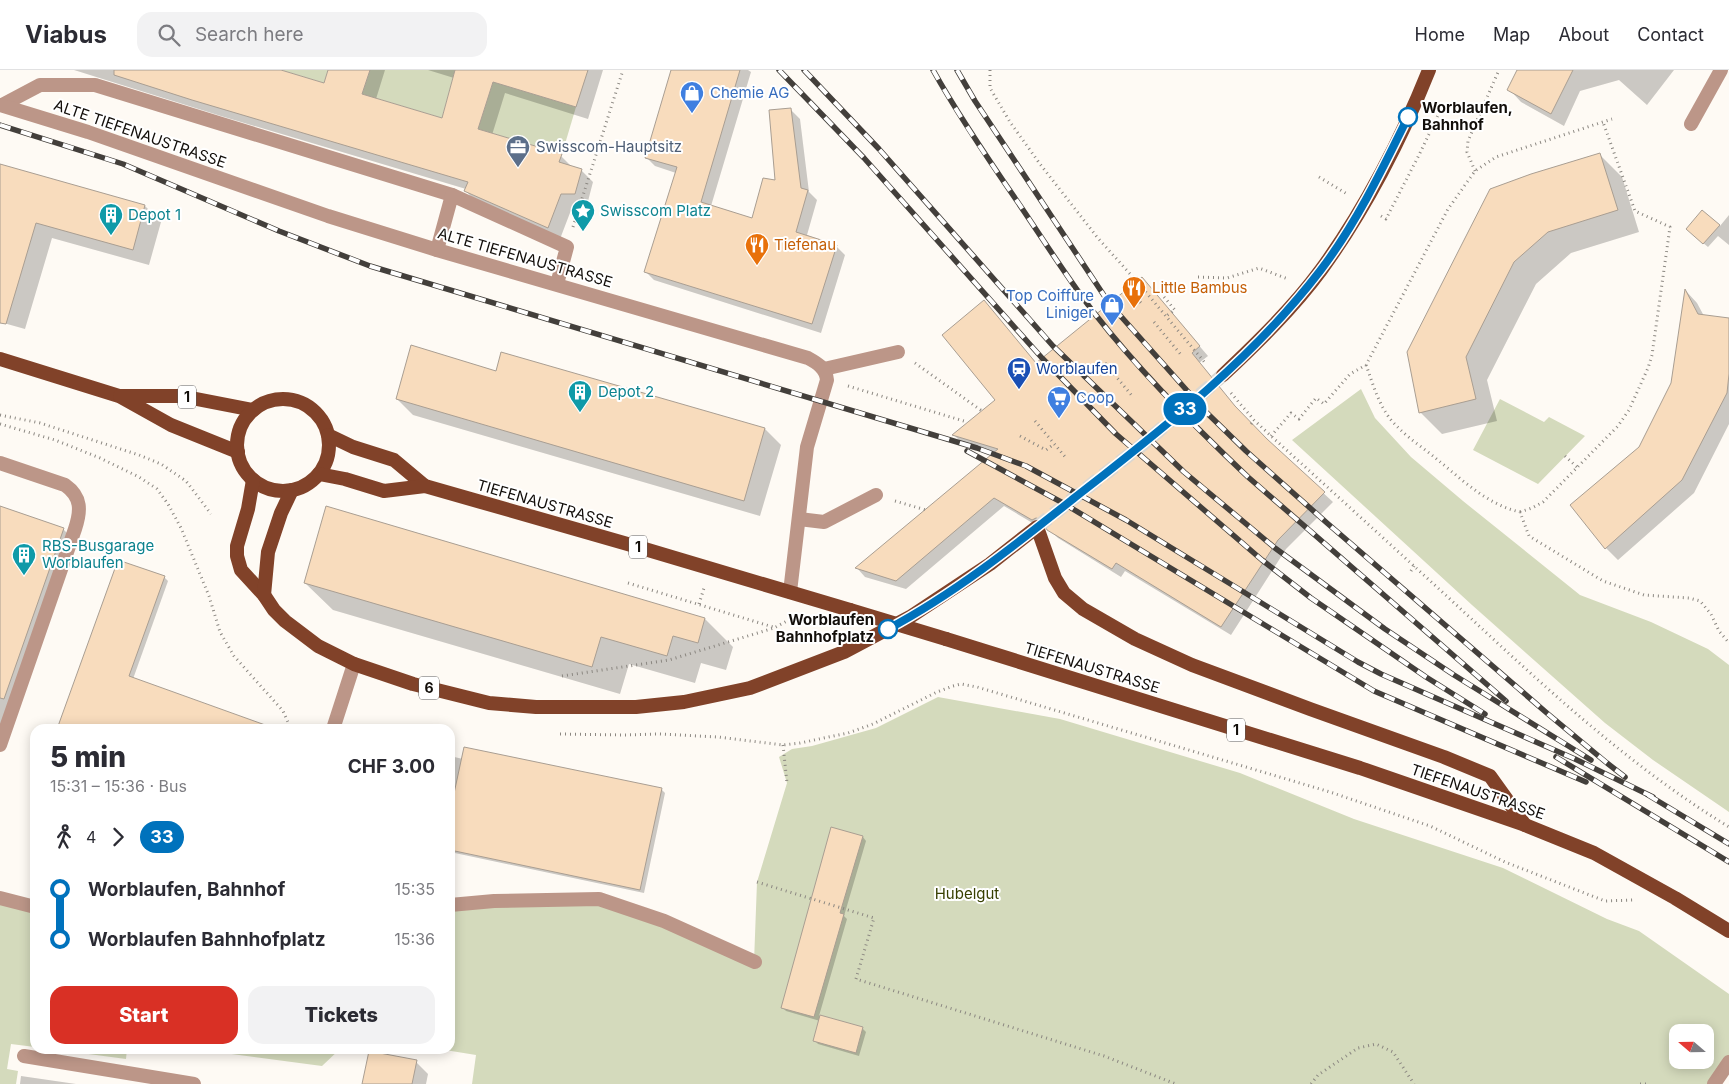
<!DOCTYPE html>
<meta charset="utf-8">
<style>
:root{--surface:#fff;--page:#f2f2f3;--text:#2b2b33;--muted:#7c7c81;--line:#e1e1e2;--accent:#d93025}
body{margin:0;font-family:Inter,sans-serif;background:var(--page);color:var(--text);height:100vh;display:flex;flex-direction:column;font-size:19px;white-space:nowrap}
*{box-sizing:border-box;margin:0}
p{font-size:16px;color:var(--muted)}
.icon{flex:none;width:28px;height:28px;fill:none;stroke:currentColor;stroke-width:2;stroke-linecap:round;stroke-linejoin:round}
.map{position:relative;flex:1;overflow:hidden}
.sheet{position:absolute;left:30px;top:654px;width:425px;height:330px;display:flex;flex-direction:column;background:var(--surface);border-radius:15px;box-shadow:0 2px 12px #0003}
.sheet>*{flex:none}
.badge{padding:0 10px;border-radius:16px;font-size:18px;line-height:32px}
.needle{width:32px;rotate:290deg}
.buttons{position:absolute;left:1669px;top:954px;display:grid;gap:10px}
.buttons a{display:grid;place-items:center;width:45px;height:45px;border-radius:10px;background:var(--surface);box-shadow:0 2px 12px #0003;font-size:25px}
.map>.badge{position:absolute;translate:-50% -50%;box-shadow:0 0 0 2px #fff}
.legs{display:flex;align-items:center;gap:8px;height:55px;padding:0 20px;font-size:16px}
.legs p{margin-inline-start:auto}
.summary{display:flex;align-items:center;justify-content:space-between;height:85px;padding:0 20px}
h1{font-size:28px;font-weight:800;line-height:38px}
.action{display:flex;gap:10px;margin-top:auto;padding:10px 20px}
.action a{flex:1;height:58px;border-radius:15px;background:var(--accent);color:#fff;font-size:20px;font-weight:800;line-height:58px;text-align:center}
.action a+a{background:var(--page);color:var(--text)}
ul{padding:0 20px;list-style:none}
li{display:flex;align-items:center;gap:18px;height:50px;font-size:19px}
li i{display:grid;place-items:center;width:8px;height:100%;margin:0 6px;background:currentColor}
li i::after{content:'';width:12px;height:12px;margin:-6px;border:4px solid;border-radius:50%;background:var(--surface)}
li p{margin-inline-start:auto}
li:first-child i{background:linear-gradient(#0000 50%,currentColor 0)}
li:last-child i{background:linear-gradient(currentColor 50%,#0000 0)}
header{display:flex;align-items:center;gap:30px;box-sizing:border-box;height:70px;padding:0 25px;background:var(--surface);border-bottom:1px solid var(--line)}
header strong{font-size:24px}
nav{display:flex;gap:28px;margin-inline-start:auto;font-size:18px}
.search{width:350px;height:45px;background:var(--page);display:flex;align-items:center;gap:12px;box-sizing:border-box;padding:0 18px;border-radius:15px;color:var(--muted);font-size:19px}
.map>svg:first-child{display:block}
</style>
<header>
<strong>Viabus</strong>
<div class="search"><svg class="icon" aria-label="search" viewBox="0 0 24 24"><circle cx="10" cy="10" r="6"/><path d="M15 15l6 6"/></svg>Search here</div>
<nav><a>Home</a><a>Map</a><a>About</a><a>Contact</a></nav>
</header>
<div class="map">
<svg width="1729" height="1014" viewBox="0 0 1729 1014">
<rect width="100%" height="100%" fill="#fefaf4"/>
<g fill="#d4dabc" fill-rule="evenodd">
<polygon points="281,0 328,0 324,13"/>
<polygon points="370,0 455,0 442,48 362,24"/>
<polygon points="493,12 576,37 562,84 478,59"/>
<polygon points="1361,319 1375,348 1411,387 1463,431 1580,525 1651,552 1708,579 1729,595 1729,742 1653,690 1605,653 1472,535 1292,370"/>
<polygon points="1500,329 1544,352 1549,347 1585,366 1538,414 1473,380"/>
<path d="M938,627L1060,649L1240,703L1354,749L1503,798L1607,849L1639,861L1729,924V992L1714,1014H472L476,985L439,979H450V835L599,829L754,892L757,812L787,713L779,687L792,679L812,676L876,658ZM1678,962H1705V990H1678Z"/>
<polygon points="0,828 35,837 35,977 11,974 7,999 18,1001 16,1014 0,1014"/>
<polygon points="51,979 127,979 126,989"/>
<polygon points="194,979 340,979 322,996"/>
</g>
<g fill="#0003">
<polygon points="74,0 277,0 325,15 330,0 385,0 376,29 443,50 454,8 428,0 603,0 588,49 505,23 492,65 561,86 573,98 581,100 593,112 587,135 573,135 560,169 477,133 465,120 466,119 221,46"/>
<polygon points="672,0 748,0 751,2 711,136 753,150 776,112 791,40 800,49 809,122 817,130 807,165 836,176 845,185 821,263 654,210 645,201 676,103 655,96 646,87"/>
<polygon points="1518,0 1674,0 1647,35 1619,10 1580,21 1564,56 1521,32 1509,19"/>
<polygon points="1600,85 1622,107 1639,162 1571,183 1536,214 1487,310 1497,351 1442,364 1420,342 1408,282"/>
<polygon points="0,96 145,136 161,152 149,195 52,168 25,259 0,252"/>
<polygon points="1702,142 1720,156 1729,145 1729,175 1718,166 1708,177 1691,163"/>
<polygon points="1142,209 1208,286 1199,293 1243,347 1268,372 1333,432 1286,479 1231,565 1125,501 1121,507 1058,468 1047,457 1041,458 1004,436 906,519 865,507 857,498 994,384 963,374 954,365 996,330 984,232 1037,294"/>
<polygon points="1686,221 1697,233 1704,246 1729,249 1729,354 1694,423 1618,490 1606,478 1640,378 1672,314"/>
<polygon points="502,284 765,359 781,375 760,446 413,345 397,329 497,302"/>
<polygon points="0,438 63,459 71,467 0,672"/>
<polygon points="164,507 168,511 133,609 59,659"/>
<polygon points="305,513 705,549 733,577 726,600 701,593 695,613 629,594 620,624 333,540"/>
<polygon points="450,686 463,689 661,719 665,723 644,823 450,782"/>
<polygon points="863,767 866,771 844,846 847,849 819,946 862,958 866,962 859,986 818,974 814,970 820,951 786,941 782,937"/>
<polygon points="416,992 428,1004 426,1014 366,1014"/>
<polygon points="21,1006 76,1014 20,1014"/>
</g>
<g fill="#f8dcbd" stroke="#a99e92">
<polygon points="114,0 281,0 324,13 328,0 370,0 362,24 442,48 455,0 588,0 576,37 493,12 478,59 562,84 559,92 582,99 575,124 561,124 548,158 464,121 468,112 192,30 114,5"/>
<polygon points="671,0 740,0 701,132 752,148 763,108 775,110 769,40 791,38 801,118 808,120 796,162 837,175 812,254 644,202 677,97 645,88"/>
<polygon points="1517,0 1573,0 1551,44 1507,20"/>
<polygon points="1600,83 1618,140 1548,162 1514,192 1466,287 1476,329 1419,343 1407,282 1490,119 1531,104"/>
<polygon points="0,94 145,135 133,180 36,153 6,254 0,253"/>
<polygon points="1702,140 1720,155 1703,174 1686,159"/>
<polygon points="1142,207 1200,276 1192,283 1235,336 1267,369 1325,422 1278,470 1221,557 1116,493 1112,499 1047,460 1043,450 1036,448 1032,450 994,428 896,511 855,498 998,379 952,365 995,330 942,265 984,230 1036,293"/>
<polygon points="1685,219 1698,244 1729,248 1729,304 1727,323 1682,410 1605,479 1570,435 1639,377 1671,313"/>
<polygon points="411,275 496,301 501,282 765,358 744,431 396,329"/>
<polygon points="0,436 64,458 4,629 0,628"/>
<polygon points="326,436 705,548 698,573 673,566 667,586 601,567 592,597 304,513"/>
<polygon points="118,490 165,506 129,606 268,656 268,659 57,659"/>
<polygon points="464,677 662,718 640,820 450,780 450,742"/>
<polygon points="831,757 863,766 840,843 844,844 814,947 781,938"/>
<polygon points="820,945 863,957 856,983 813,971"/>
<polygon points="369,981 417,990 412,1014 362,1014"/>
</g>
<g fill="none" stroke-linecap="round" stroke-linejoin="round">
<polyline stroke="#dbd7d1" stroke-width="14" stroke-dasharray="14 7" stroke-linecap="butt" points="1037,457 1147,371 1223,305"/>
<g stroke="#8b8781" stroke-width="3" stroke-dasharray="1 4" stroke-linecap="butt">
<polyline points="990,0 990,18 1010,52 1040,94 1097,167 1139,214 1206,294"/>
<polyline points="1475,101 1467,82 1468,71 1499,0"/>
<polyline points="1319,107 1347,124"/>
<polyline points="1381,146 1386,149 1419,85 1440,41"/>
<polyline points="573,157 623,0"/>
<polyline points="1198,207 1227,208 1259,198 1288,209"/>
<polyline points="1139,214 1131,221 1141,233"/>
<polyline points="1164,227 1175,240 1166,246"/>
<polyline points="1154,252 1182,286"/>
<polyline points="915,293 982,341"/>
<polyline points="1105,293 1133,327"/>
<path d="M1366,295C1373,314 1379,336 1392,351C1404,365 1419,375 1433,386C1459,407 1487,435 1520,442L1529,466L1603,511L1644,525L1689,528L1700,531L1711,544L1719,561L1729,573"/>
<polyline points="848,316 967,352"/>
<path d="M1231,323L1254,350L1271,366C1335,424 1400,483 1464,542C1548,620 1631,697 1729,757"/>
<polyline points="0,345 40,353 139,385 161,394 186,411 211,444"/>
<polyline points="1035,351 1067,389"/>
<polyline points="0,354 55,370 100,388 139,407 157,419 168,434 181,458 209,526 220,562 234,586 283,641 291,659"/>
<polyline points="1251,354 1254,350"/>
<polyline points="1020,366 1046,380 1054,374"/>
<polyline points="1271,366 1291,343 1299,349 1316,328 1324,334 1350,304 1366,295 1448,139 1475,101 1496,87 1612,49"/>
<polyline points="1565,386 1577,397"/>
<polyline points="895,431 926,440"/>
<polyline points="1520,442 1532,438 1543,432 1618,356 1629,340 1648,298 1652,285 1670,157 1635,141 1603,52"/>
<polyline points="1411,501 1414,496"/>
<polyline points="628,513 773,557"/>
<polyline points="699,534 704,518"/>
<polyline points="562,606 669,590 774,558 787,551"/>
<polyline points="560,664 624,665 659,664 718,667 783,675 800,673 848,663 873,654 937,622 953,616 961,614 977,617 1330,722 1430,756 1505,792 1605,831 1633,830"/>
<polyline points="783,675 787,713"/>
<polyline points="757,812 874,848 856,909 1104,986 1176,1014"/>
<polyline points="1311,1014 1318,1005 1358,978 1376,974 1393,982 1414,1014"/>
<polyline points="1640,1014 1646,1014"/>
</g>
<g stroke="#bc9688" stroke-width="14">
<polyline points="2,35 40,15 95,15 452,125"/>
<polyline points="1691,54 1721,0"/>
<polyline points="437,180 452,125 567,177 557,214"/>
<polyline points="824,299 898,282"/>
<path d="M0,393L65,415C82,427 81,441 75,459L0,675"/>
<polyline points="799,449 824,452 876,425"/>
<polyline points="24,986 194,1014"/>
</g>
<g stroke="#bc9688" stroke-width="14">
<path d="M0,35L88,62L328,146L437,180L808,288C817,293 826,298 827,310L807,377L790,522"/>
<polyline points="333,659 354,594"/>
<polyline points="0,828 35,837"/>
<polyline points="450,835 494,831 599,829 664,851 755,892"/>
<polyline points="1714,1014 1729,992"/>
</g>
<g stroke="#814229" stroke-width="14">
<polyline points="0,289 119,326 171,355 238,382"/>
<path d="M1223,305C1258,272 1293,238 1321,200C1364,141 1402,68 1429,0"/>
<polyline points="120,326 181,326 253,340"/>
<circle cx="283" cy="375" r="46"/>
<polyline points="328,365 353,377 394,390 425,416 638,477 850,540"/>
<polyline points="319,404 345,409 384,421 425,416"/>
<polyline points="253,410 248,439 237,476 237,486 241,500 264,525 274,540 285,551 318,576 354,594 413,614 489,633 536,637 636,637 684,632 750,618 844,582 910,547 990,494 1037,457 1055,508 1064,523 1083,539 1135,569 1192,595 1310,639 1444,687 1490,706 1525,755"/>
<polyline points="264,525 268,482 281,443 292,420"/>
<polyline points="946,569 1360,698 1525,755 1594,783 1675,828 1729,861"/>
</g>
<g stroke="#433f3b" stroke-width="5.5">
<g id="rail">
<polyline points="779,0 864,88 1042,288 1116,364 1262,490 1311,528 1426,607 1485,644"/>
<polyline points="804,0 879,79 1053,276 1184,402 1275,478 1385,559 1454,605 1591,690"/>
<path d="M933,0C958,45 988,89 1017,131C1043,169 1067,208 1095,244C1141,303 1194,356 1248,407L1506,631"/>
<polyline points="957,0 975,31 1109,233 1207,343 1246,381 1327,453 1548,644 1607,693 1625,707"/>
<polyline points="0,55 123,94 279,161 370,196 977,378 1026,396 1126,450 1358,592 1381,604 1575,689 1653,727"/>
<polyline points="967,381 1063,433 1374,621 1586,712"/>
<polyline points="1556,687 1729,792"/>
<polyline points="1648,725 1729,774"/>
</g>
</g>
<use href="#rail" stroke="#fff" stroke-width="4" stroke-dasharray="11" stroke-linecap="butt"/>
<polyline stroke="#814229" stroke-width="14" points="850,540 946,569"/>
</g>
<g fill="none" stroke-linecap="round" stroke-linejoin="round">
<g stroke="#fff" stroke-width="11">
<path id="line-1" d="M888,559C954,524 1014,476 1073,429C1161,360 1251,291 1320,201C1356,154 1382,100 1408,47"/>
</g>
<use href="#line-1" stroke="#0072bc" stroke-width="8"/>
</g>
<defs>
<g id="shop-pin" transform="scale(1.25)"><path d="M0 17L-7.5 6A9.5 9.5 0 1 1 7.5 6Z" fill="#3f7fe0" stroke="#fff"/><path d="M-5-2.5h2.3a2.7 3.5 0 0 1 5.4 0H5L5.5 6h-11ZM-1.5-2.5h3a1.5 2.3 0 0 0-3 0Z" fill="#fff"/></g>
<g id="office-pin" transform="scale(1.25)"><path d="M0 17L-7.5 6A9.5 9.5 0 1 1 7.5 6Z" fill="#5c6f8a" stroke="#fff"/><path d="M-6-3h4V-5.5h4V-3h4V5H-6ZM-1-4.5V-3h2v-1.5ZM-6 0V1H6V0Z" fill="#fff"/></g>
<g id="sight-pin" transform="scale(1.25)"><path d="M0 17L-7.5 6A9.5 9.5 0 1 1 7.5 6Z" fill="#0f9aa8" stroke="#fff"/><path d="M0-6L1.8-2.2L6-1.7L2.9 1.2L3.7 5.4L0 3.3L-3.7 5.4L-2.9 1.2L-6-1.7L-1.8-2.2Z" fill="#fff"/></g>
<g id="building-pin" transform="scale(1.25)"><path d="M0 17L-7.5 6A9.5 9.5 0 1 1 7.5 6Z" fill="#0f9aa8" stroke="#fff"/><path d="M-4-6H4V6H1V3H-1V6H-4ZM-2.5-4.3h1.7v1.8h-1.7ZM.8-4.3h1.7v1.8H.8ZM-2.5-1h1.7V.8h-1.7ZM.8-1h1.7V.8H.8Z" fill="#fff"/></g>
<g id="restaurant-pin" transform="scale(1.25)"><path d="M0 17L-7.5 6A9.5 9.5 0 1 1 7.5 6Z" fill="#e8710a" stroke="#fff"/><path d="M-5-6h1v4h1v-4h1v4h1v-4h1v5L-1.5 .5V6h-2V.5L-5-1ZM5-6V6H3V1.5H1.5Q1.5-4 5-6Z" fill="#fff"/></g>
<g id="station-pin" transform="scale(1.25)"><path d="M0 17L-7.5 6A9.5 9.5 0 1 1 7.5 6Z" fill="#1a4fb4" stroke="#fff"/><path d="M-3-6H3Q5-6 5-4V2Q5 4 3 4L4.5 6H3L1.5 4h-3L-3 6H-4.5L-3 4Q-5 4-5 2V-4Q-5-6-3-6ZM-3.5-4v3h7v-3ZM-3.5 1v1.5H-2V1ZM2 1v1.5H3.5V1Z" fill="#fff"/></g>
<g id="supermarket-pin" transform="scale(1.25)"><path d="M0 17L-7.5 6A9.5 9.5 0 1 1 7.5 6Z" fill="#3f7fe0" stroke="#fff"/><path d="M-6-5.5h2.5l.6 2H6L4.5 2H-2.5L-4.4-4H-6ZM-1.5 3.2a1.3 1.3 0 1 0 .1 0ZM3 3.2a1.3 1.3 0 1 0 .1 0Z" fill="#fff"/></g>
</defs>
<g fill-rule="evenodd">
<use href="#shop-pin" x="692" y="23"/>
<use href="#office-pin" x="518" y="77"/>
<use href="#sight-pin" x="583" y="141"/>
<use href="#building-pin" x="111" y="145"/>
<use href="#restaurant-pin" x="757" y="175"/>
<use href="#restaurant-pin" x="1134" y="218"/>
<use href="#shop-pin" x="1112" y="235"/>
<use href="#station-pin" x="1019" y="299"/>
<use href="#building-pin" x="580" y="322"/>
<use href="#supermarket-pin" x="1059" y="328"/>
<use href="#building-pin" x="24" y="485"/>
</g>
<g fill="#fff" stroke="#0072bc" stroke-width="2.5">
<circle cx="1408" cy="47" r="9"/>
<circle cx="888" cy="559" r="9"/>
</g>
<g text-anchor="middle" stroke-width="4" stroke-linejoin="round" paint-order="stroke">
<g fill="#fff" stroke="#595654" stroke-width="1">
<rect x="178" y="315.5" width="18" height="23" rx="4"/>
<rect x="629" y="465.5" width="18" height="23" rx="4"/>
<rect x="419" y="606.5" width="20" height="23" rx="4"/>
<rect x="1227" y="648.5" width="18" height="23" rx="4"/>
</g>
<g font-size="14" font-weight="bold" fill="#120e0a">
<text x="187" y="332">1</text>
<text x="638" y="482">1</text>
<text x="429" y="623">6</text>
<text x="1236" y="665">1</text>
</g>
<g font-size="15" fill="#366cbe" stroke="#fff" text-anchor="start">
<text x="710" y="28">Chemie AG</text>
<text x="1094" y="231" text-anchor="end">Top Coiffure<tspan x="1094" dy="17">Liniger</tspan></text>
<text x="1076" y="333">Coop</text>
</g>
<g font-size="15" font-weight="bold" fill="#120e0a" stroke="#fff" text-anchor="start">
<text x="1422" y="43">Worblaufen,<tspan x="1422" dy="17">Bahnhof</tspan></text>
<text x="874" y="555" text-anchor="end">Worblaufen<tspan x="874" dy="17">Bahnhofplatz</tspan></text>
</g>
<g font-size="15" fill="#120e0a" stroke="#fff">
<text transform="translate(140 64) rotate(19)" y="5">ALTE TIEFENAUSTRASSE</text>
<text transform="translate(525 188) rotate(16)" y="5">ALTE TIEFENAUSTRASSE</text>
<text transform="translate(545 434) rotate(16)" y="5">TIEFENAUSTRASSE</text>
<text transform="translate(1092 598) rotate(17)" y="5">TIEFENAUSTRASSE</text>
<text transform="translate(1478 722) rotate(19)" y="5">TIEFENAUSTRASSE</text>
</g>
<g font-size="15" fill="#4e5e75" stroke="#fff" text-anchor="start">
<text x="536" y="82">Swisscom-Hauptsitz</text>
</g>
<g font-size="15" fill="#0d838f" stroke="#fff" text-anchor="start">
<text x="600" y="146">Swisscom Platz</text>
<text x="128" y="150">Depot 1</text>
<text x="598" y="327">Depot 2</text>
<text x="42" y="481">RBS-Busgarage<tspan x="42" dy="17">Worblaufen</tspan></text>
</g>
<g font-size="15" fill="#c56008" stroke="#fff" text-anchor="start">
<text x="774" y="180">Tiefenau</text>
<text x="1152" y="223">Little Bambus</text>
</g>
<g font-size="15" fill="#164399" stroke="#fff" text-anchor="start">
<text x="1036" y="304">Worblaufen</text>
</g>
<g font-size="15" fill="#384000" stroke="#fff">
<text x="967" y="829">Hubelgut</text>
</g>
</g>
</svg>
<div class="buttons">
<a><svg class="needle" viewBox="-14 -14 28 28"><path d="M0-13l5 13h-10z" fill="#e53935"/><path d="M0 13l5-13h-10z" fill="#7c7c81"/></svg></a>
</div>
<b class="badge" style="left:1185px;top:339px;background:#0072bc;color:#fff">33</b>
<section class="sheet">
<div class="summary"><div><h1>5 min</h1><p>15:31 – 15:36 · Bus</p></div><b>CHF 3.00</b></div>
<div class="legs"><svg class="icon" aria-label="walk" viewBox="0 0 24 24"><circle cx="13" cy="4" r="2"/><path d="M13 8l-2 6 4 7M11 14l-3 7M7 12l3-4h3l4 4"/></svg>4<svg class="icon" aria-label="forward" viewBox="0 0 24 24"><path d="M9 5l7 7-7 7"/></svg><b class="badge" style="background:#0072bc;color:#fff">33</b></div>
<ul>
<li><i style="color:#0072bc"></i><b>Worblaufen, Bahnhof</b><p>15:35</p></li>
<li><i style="color:#0072bc"></i><b>Worblaufen Bahnhofplatz</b><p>15:36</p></li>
</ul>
<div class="action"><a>Start</a><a>Tickets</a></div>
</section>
</div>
